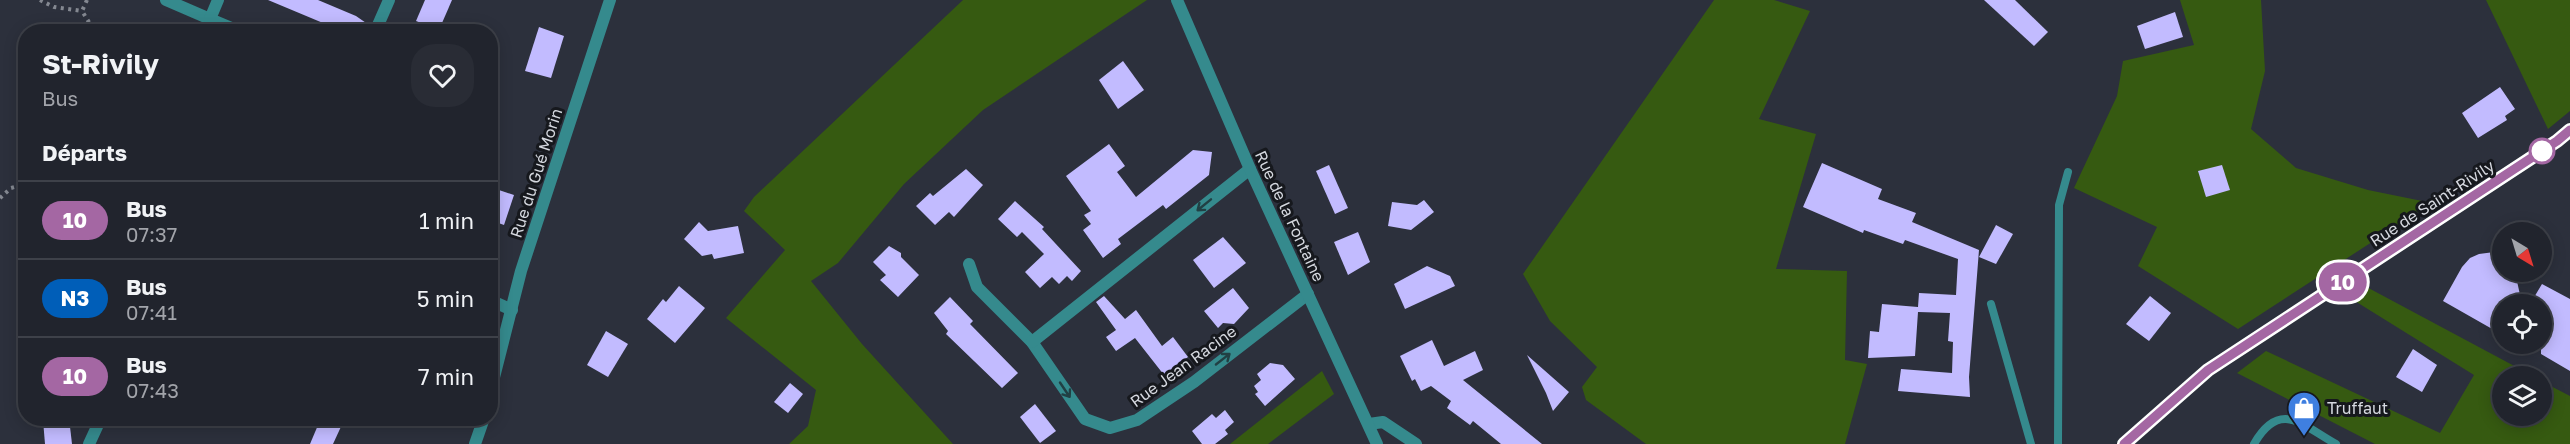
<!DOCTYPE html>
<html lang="fr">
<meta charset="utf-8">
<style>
:root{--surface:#21242d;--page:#292c35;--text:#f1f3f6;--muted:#a2a4aa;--line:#3e4149}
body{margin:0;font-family:"Golos Text",sans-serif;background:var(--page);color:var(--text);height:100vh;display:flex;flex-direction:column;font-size:22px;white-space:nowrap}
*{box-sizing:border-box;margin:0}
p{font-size:20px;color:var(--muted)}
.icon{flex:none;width:33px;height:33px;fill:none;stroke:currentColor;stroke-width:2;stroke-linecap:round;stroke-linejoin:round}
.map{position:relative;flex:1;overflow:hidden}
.drawer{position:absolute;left:18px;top:24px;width:480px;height:402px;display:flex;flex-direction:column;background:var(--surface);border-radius:24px;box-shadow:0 3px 15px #0003,0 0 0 2px var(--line)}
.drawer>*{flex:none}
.badge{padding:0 12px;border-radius:20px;font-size:21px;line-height:39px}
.needle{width:39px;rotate:142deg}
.fabs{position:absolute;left:2492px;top:222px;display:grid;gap:12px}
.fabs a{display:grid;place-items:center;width:60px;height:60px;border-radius:50%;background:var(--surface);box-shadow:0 3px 15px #0003,0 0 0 2px var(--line);font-size:30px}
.map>.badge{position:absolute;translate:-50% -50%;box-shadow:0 0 0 3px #fff}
h2{padding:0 24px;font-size:22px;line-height:54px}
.round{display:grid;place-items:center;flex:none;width:63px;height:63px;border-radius:24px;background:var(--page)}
.overview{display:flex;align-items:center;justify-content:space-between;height:102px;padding:0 24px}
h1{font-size:28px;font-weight:700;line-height:45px}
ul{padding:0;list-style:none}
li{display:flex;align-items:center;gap:18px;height:78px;padding:0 24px;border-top:2px solid var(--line)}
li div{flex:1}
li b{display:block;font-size:22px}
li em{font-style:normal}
li .badge{min-width:66px;font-weight:700;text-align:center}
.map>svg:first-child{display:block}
</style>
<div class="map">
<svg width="2570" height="444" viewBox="0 0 2570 444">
<rect width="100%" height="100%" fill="#2c303c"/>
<g fill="#365a11">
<polygon points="963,0 1147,0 983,110 904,184 838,263 811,281 862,344 953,444 789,444 808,426 816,390 726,318 785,250 744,211 754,197"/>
<polygon points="1714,0 1774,0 1810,11 1759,119 1816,134 1776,269 1847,271 1845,360 1867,364 1845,444 1646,444 1586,400 1582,387 1597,367 1550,321 1523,274"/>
<polygon points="2180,0 2261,0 2265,71 2251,129 2296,168 2368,190 2432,203 2238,329 2138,266 2157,227 2074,188 2117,96 2123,61 2194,45"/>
<polygon points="2486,0 2570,0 2570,111 2548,129"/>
<polygon points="2361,284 2533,376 2502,376 2502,416 2541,416 2541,381 2570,396 2570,444 2375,444 2237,373 2266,351 2440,433 2474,375 2342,293"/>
<polygon points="1322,371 1334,394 1268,444 1230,444"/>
</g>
<g fill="#c2bbff">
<polygon points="268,0 318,0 356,16 369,25 367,32 319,32 323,23"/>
<polygon points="425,0 452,0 439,30 416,21"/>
<polygon points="1984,0 2015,0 2048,32 2034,46"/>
<polygon points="2175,12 2183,37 2145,49 2137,26"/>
<polygon points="539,27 564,36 551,78 525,71"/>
<polygon points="1123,61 1144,90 1118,109 1099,80"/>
<polygon points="2500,87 2515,109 2505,116 2507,120 2478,138 2462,113"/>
<polygon points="1109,144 1125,166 1117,172 1136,197 1193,150 1212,152 1209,175 1166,209 1163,205 1118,239 1121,244 1103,258 1083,230 1091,224 1084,215 1091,211 1066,176"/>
<polygon points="1822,163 1882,189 1878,199 1916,213 1912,222 1979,250 1969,377 1970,397 1898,391 1901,369 1952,373 1953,342 1948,341 1950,313 1918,312 1915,356 1868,358 1870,331 1879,332 1882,304 1918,307 1919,293 1956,295 1958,259 1905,240 1903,244 1864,230 1863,233 1803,207"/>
<polygon points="1329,165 1348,208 1335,214 1316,171"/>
<polygon points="2222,165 2230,190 2206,197 2198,171"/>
<polygon points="966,169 983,185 954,217 949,212 935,225 916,206 930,193 933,196"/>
<polygon points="490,187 514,195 504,225 490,220"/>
<polygon points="1424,200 1434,212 1411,230 1388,226 1392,202 1417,205"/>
<polygon points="1015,201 1044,227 1042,229 1081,271 1072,281 1067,276 1059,284 1052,277 1040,288 1025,272 1044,254 1022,232 1017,237 998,219"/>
<polygon points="699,222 708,231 738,226 744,253 714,259 712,254 702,256 684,239"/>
<polygon points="1996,225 2013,234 1996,264 1979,257"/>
<polygon points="1358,232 1370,262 1348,275 1334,242"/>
<polygon points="1223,237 1246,263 1214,288 1193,260"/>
<polygon points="889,246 901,253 901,257 919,275 898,297 880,280 886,275 873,262"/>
<polygon points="2502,251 2502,272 2515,272 2522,304 2502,304 2502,316 2494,330 2443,301 2462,267 2470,258 2479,254"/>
<polygon points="1427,266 1450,276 1455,286 1405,309 1394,284"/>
<polygon points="2542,284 2570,299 2570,371 2541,354 2541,304 2530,304"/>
<polygon points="679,286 705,308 675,343 647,319 663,299 666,302"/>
<polygon points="1233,288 1249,308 1234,324 1223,323 1218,328 1204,311"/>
<polygon points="1104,296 1125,319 1136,310 1162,346 1173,337 1188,357 1164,375 1135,338 1116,351 1106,337 1116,330 1096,302"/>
<polygon points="2150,296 2171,313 2149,341 2126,324"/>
<polygon points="950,297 973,321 970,324 1018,373 1002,388 946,334 948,331 934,313"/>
<polygon points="606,331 628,344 608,377 587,365"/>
<polygon points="1432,340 1444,366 1475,351 1483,370 1463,380 1542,444 1501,444 1473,421 1470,425 1447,408 1451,401 1431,386 1421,391 1415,379 1412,381 1400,356"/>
<polygon points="2413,349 2437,365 2422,392 2396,377"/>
<polygon points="1527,355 1569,392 1553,411 1546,393"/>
<polygon points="1270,363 1283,365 1295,379 1265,406 1255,394 1258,392 1254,386 1261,380 1257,374"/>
<polygon points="790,383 803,394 788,413 774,402"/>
<polygon points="1035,404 1056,431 1040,443 1020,417"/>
<polygon points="1225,410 1234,422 1225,430 1228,434 1215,444 1202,444 1192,431 1212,414 1216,418"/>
<polygon points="69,418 72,444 45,444 43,420"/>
<polygon points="321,418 345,418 333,444 310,444"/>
</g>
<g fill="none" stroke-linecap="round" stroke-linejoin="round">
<g stroke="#848891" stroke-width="4" stroke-dasharray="3 4.5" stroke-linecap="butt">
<polyline points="40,0 54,7 82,11"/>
<polyline points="87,0 82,11 95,32"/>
<polyline points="0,198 11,188 26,184"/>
</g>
<g stroke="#358a8d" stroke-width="8">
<polyline points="1991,304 2031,444"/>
<polyline points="2058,444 2059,205 2068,172"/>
<path d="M2254,444C2280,399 2302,425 2336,444"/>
</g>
<g stroke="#358a8d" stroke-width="12">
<polyline points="166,0 210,19 204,32"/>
<polyline points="218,0 210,19 241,32"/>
<polyline points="375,32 389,0"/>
<polyline points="969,264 977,287 1032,342 1085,419 1110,428 1137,420 1194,382 1308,294"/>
<polyline points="490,300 512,310"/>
<polyline points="1032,342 1250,169"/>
<polyline points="490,393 521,271 610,0"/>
<polyline points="1369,424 1383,422 1416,444"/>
<polyline points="89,444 101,418"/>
<polyline points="475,444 484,418"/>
</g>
<g stroke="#358a8d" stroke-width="12">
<polyline points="1177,0 1250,169 1377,444"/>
<polyline points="2124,444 2208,370 2557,141 2570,130"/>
</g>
</g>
<defs><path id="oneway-shaft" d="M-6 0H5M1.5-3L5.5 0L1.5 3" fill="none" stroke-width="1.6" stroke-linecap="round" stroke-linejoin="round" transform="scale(1.5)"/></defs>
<g stroke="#214044">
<use href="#oneway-shaft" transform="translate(1204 205) rotate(141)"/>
<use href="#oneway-shaft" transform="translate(1223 359) rotate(-38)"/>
<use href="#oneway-shaft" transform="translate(1065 390) rotate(56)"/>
</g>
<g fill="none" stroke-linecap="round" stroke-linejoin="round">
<g stroke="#fff" stroke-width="14">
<polyline id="line" points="2124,444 2208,370 2557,141 2570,130"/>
</g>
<use href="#line" stroke="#a467a3" stroke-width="9"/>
</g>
<defs>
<g id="shop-pin" transform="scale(1.725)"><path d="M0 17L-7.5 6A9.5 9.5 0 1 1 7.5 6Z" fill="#3f7fe0" stroke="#16181d"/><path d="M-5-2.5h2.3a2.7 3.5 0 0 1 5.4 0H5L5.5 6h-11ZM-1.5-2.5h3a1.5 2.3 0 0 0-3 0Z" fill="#fff"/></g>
</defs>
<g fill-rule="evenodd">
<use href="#shop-pin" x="2304" y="408"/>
</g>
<circle fill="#fff" stroke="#a467a3" stroke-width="3" cx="2542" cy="151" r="12"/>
<g text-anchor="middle" stroke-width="6" stroke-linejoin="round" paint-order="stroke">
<g font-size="16" fill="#d5d8df" stroke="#16181d">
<text transform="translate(536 173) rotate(-72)" y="6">Rue du Gué Morin</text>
<text transform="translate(2432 203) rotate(-33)" y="6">Rue de Saint-Rivily</text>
<text transform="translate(1290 216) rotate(65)" y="6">Rue de la Fontaine</text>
<text transform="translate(1183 366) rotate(-36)" y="6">Rue Jean Racine</text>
</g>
<g font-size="16" fill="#d5d8df" stroke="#16181d" text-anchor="start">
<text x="2327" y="414">Truffaut</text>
</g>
</g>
</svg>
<div class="fabs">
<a><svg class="needle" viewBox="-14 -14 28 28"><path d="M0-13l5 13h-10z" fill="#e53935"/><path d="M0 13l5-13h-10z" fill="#a2a4aa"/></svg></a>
<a><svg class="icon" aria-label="locate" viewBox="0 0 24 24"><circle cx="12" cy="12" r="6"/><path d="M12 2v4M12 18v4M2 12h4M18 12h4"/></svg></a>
<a><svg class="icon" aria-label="layers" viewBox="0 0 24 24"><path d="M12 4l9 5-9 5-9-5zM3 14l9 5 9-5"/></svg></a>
</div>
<b class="badge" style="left:2343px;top:282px;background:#a467a3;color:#fff">10</b>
<section class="drawer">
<div class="overview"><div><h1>St-Rivily</h1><p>Bus</p></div><a class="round"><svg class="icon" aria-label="heart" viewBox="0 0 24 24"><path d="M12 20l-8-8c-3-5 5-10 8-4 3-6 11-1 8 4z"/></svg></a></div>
<h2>Départs</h2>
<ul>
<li><span class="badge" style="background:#a467a3;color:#fff">10</span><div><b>Bus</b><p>07:37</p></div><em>1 min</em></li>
<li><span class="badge" style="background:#005eb8;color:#fff">N3</span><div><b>Bus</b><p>07:41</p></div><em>5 min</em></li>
<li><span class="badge" style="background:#a467a3;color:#fff">10</span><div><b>Bus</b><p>07:43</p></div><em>7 min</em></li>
</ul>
</section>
</div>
